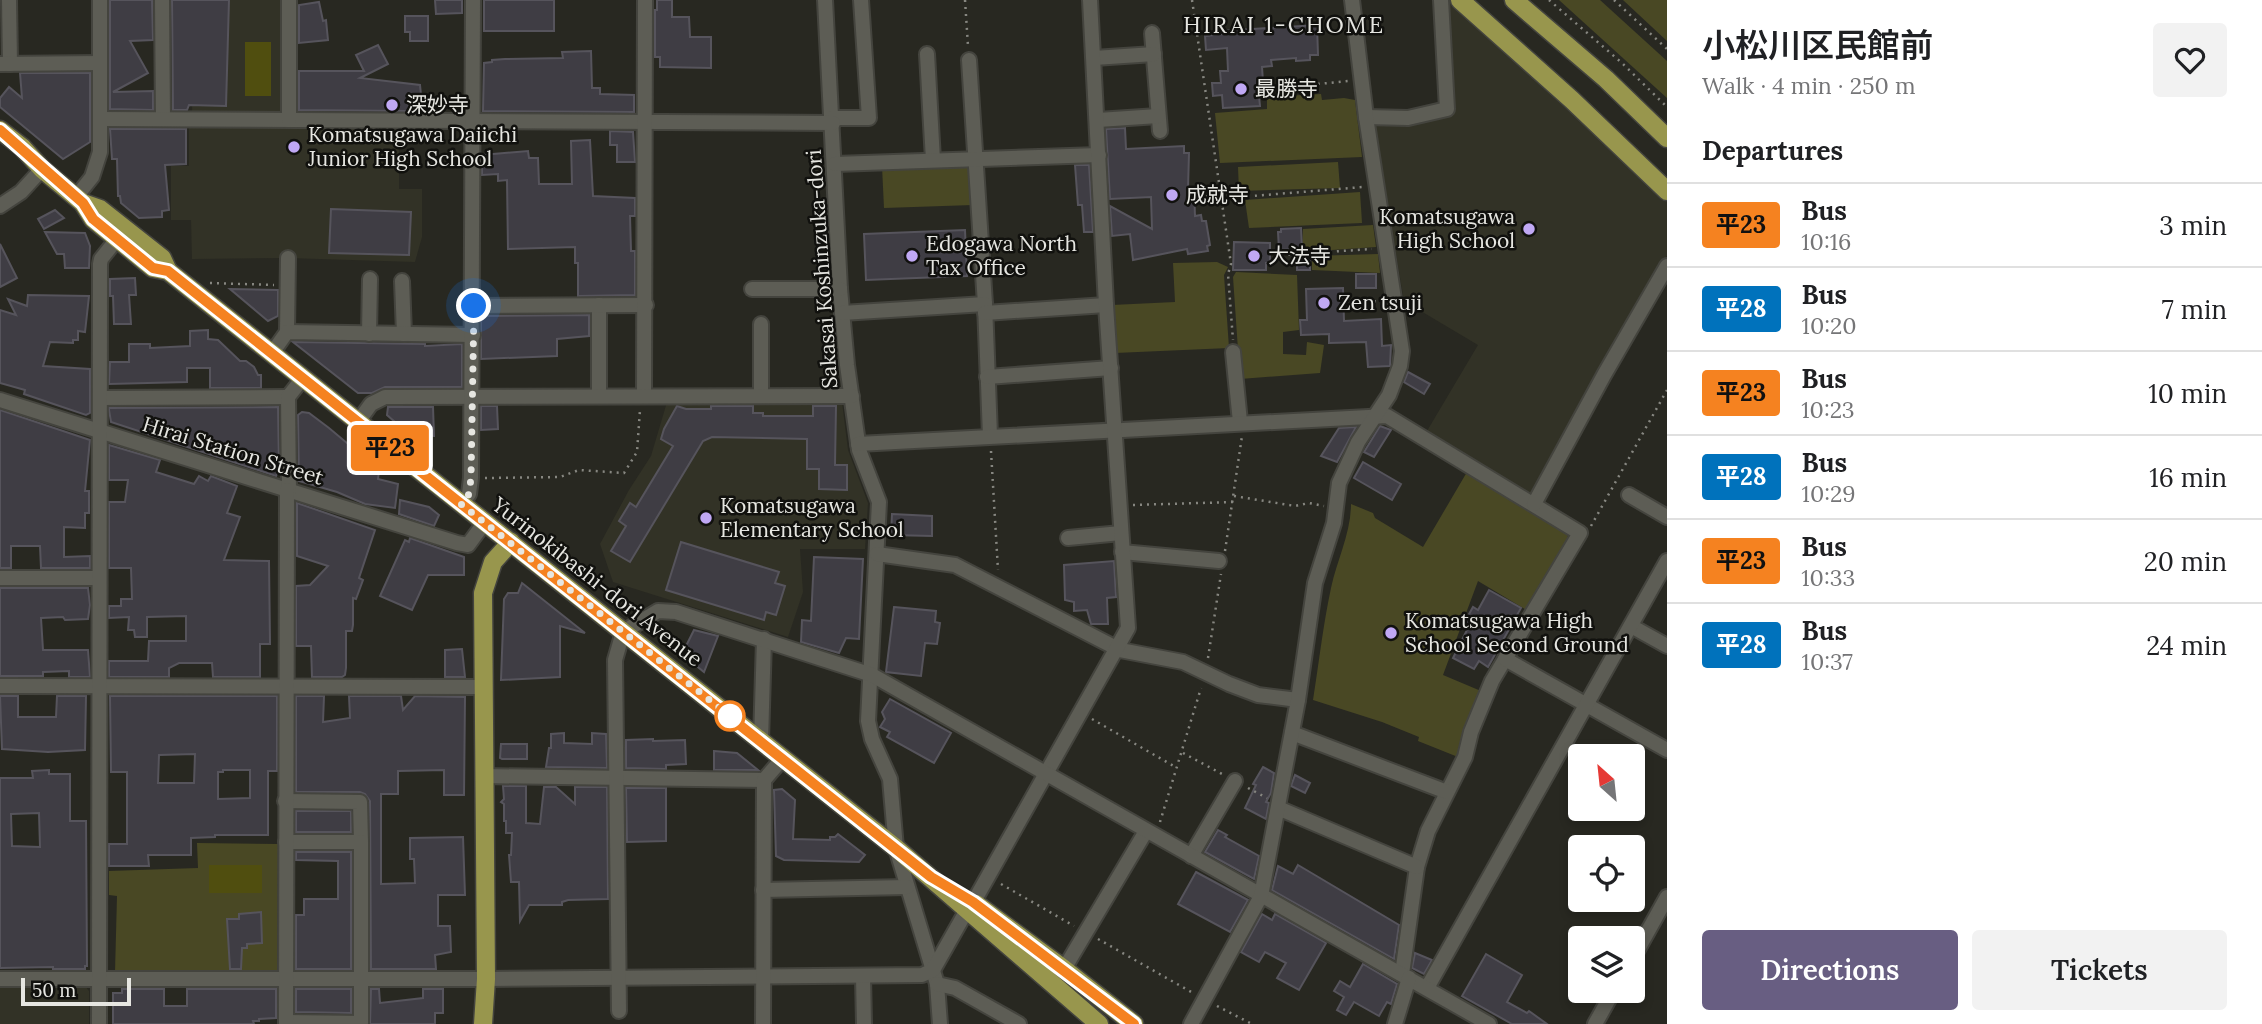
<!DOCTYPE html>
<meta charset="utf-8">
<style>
:root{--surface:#fff;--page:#f2f2f2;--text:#202124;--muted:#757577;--line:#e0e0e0;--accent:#685e82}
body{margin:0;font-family:Lora,"Noto Sans JP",serif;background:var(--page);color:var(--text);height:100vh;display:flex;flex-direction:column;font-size:26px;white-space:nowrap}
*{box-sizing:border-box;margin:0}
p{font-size:23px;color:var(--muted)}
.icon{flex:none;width:38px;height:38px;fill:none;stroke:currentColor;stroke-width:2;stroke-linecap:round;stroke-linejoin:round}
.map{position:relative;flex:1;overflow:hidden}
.side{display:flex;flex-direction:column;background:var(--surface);width:595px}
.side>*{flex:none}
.badge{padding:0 14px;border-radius:5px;font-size:24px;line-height:46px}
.needle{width:46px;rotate:333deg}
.tools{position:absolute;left:1568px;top:744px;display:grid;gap:14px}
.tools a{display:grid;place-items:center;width:77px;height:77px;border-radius:7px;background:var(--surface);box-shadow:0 4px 10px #0003;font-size:35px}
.scale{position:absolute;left:21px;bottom:18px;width:110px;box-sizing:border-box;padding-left:7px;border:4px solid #e6e6e1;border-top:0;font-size:19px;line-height:24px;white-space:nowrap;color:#e6e6e1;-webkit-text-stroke:5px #11110e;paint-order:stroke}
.you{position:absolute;width:35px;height:35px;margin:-18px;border:5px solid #fff;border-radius:50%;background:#1a73e8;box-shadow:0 0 0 10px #1a73e833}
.map>.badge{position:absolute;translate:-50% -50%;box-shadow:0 0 0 4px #fff}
h2{padding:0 35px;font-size:26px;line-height:63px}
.round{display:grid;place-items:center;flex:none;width:74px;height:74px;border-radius:7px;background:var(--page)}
.overview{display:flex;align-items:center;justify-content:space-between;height:119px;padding:0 35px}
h1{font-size:33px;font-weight:600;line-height:52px}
.primary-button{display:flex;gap:14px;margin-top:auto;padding:14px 35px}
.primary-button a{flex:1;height:80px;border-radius:7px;background:var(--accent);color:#fff;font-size:28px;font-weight:600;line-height:80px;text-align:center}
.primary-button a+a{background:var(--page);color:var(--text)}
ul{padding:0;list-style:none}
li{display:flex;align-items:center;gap:21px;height:84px;padding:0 35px;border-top:2px solid var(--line)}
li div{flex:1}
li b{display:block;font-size:26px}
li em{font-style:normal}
li .badge{min-width:77px;font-weight:700;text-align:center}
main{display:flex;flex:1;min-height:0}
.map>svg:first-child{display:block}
</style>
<main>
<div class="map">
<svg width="1667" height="1024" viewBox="0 0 1667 1024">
<rect width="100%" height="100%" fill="#282821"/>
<g fill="#323226">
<polygon points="194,0 281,0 282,115 218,116 219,127 399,128 399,189 422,189 422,237 415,262 288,258 192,259 191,220 171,220 171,166 189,166 189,128 211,127 211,115 192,115"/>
<polygon points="1451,0 1652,184 1667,202 1667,256 1532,495 1427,431 1478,345 1404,301 1374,124 1411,124 1452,115 1445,1"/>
<polygon points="667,402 842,402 848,450 868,503 865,549 800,549 803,592 788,637 613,582 600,544 629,490 651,456"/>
<polygon points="0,986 85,986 89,991 89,1024 0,1024"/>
</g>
<g fill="#494824">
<polygon points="1559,0 1600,0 1667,61 1667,98"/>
<polygon points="1623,0 1667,0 1667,41"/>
<polygon points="1321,94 1322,100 1344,98 1355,100 1362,157 1220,163 1215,113 1267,109 1267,97"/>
<polygon points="971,162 973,205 884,208 882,166"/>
<polygon points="1338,162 1340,188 1239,191 1238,167"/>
<polygon points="1360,192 1362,223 1249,228 1245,200"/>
<polygon points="1373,225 1376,247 1302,252 1303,229"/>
<polygon points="1378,254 1380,273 1312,270 1312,256"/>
<polygon points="1217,262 1228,267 1224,275 1229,348 1115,353 1112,305 1175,302 1173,263"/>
<polygon points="1236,272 1297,275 1299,330 1283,332 1283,354 1306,355 1307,342 1324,345 1320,373 1240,379 1233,277"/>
<path d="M1467,472L1567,532L1568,538L1528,611L1478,581L1443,675L1481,691L1458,757L1418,741L1419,737L1382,722L1313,700C1319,663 1323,625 1331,588C1337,560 1351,533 1351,504L1373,513L1375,518L1423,547Z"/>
<polygon points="197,843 278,844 277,972 115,972 117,896 109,895 109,871 198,868"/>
</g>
<g fill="#504e0f">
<rect x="245" y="42" width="26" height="54"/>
<rect x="209" y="865" width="53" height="28"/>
</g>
<g fill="#3f3d44" stroke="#56545c" stroke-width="2" fill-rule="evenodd">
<polygon points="110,0 152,0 153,40 130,41 148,73 113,92 153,91 153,110 110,109"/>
<polygon points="172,0 229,0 226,106 189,105 187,110 173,110"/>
<polygon points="435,0 462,0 462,13 436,14"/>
<rect x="484" y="0" width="70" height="31"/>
<polygon points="657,0 672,0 672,17 689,17 690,37 711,37 711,68 660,67 660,57 655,57 655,10 657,10"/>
<polygon points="319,2 323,21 326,20 328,40 299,43 299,5"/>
<polygon points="405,16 428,16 428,41 410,41 410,32 405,32"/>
<polygon points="1317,25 1318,55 1310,55 1310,60 1296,61 1296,58 1271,60 1272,66 1262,67 1264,96 1259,96 1260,106 1223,108 1222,95 1213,96 1212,83 1221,83 1220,71 1228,71 1227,48 1206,50 1205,36 1222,34 1222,31"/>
<polygon points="378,45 388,64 360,78 420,85 421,95 410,97 408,111 299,110 299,71 364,71 356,55"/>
<polygon points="591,51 592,88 600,88 600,94 634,95 634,112 483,111 484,63 492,62 492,60 505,59 563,58 562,52"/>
<polygon points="20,73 90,73 90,142 63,159 0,107 0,98 9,87 22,98"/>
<polygon points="1125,128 1126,149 1184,146 1184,153 1189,153 1188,189 1194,189 1195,216 1201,215 1202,221 1206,221 1210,245 1207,246 1208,251 1188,254 1187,249 1133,260 1130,234 1112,236 1110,206 1152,229 1151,197 1110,199 1106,129"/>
<polygon points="110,129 186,129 186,164 165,165 169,210 162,211 162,217 139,218 121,203 120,196 118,196 117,159 112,159"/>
<polygon points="610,131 633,132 635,162 617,162 617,145 610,145"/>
<polygon points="590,140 593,196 635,198 635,216 630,216 631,251 635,251 635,295 578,296 578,263 575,263 575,247 508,249 507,180 498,181 498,174 482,175 482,155 528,151 529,158 538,158 539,184 572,184 571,141"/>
<polygon points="1075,165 1089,165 1093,232 1084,232 1082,205 1078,205"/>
<polygon points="331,209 411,212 409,255 329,253"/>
<polygon points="55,210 64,218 44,229 38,219"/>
<polygon points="1301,228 1302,249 1279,250 1278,232 1281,232 1281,229"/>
<polygon points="965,230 967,276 866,280 864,234"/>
<polygon points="45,232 85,233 90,246 89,268 65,268 64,254 57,254"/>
<polygon points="1234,242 1270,243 1270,263 1266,263 1266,270 1233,270"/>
<polygon points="0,244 17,278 0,287"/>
<rect x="1297" y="257" width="13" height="13"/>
<rect x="1356" y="274" width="20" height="14"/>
<polygon points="135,278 136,295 129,295 131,324 114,324 113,296 110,296 110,279"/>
<polygon points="1343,288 1344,321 1381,319 1382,346 1391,345 1390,366 1368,367 1366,342 1329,343 1329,334 1301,335 1300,320 1307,320 1306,289"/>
<polygon points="230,289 278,290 278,316 268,321"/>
<polygon points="28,295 89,296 85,332 78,331 78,340 73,340 73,343 50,342 43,366 90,369 90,413 86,415 24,394 25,390 0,383 0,310 16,315 8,299 27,306"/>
<polygon points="589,315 589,336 557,339 557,356 481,359 481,316"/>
<polygon points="208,330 208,339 218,340 240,361 246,361 254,367 258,375 261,375 261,388 210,388 210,368 187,368 187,382 109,384 110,362 129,362 129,344 150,344 150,348 190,346 190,331"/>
<polygon points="293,342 425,344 425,346 462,344 462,387 385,387 372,393 358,393"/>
<polygon points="1408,372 1430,384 1424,394 1404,382"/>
<polygon points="481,406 497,406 498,429 481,430"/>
<polygon points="677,406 686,409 711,409 711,406 753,406 753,413 763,413 763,416 813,416 813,406 836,406 835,465 847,465 847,490 819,489 819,469 807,469 807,439 712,437 703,441 630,562 611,551 626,526 619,521 630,503 636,507 673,446 661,439 664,429"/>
<polygon points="278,407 279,467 276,476 111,422 109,410 109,408"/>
<polygon points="388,407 433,407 434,436 410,435 387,415"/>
<polygon points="0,410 90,440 85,491 89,491 89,513 85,513 85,528 64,527 64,557 90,556 90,568 41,568 40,546 11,546 11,568 0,568"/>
<polygon points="302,412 309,413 329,428 366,459 367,464 374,464 374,470 379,471 378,479 398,484 395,508 365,504 337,492 299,481 298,415"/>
<polygon points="1380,426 1391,430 1374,457 1364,452"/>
<polygon points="1356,427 1337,462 1321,456 1339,428"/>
<polygon points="109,445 160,460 156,472 194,484 199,476 208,481 211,476 237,486 227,513 240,517 224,560 269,561 270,644 260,644 260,677 213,677 212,663 179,663 169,668 169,677 109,677 109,661 148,661 149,641 186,641 186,616 147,617 147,637 135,637 134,630 128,630 129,617 109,618 109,606 121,606 121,599 132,599 131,568 109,568 109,502 125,502 128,480 109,480"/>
<polygon points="1363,462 1401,484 1392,500 1354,478"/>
<polygon points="400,500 429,507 439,515 434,526 399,514"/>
<polygon points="297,503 375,530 359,578 363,580 356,599 353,598 353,625 352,631 346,631 346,668 345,675 342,677 312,677 311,646 296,646 296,586 310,585 328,566 297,556"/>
<polygon points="892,514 932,516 932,536 891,535"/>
<polygon points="410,538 464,557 464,575 428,575 412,610 380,596 405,540 409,542"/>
<polygon points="681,542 779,572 775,583 785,586 776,615 766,612 764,620 666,590"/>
<polygon points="814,557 863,559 859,639 846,638 839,653 801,642 802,620 811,621"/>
<polygon points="1114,561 1116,597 1107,598 1108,624 1091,624 1087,610 1074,611 1074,602 1065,600 1064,565"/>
<polygon points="522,583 585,633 560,626 560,677 501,680 504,599 508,593 518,593"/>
<polygon points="0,588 88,588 90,605 88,619 65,620 63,617 41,618 43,650 88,650 90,677 69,677 69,671 43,672 43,676 0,676"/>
<polygon points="1489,590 1521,608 1488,667 1479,661 1474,669 1453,658 1468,628 1463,625 1473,607 1478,610"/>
<polygon points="894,607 936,611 935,622 940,623 937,644 925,643 921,676 886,672"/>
<polygon points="694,630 718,636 704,672 682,654"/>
<polygon points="462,649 465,677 445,677 445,650"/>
<polygon points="0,696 18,696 18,717 56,717 57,696 86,696 85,750 48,752 2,749"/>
<path d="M110,696H277V771H268V835H215V837L191,838V855H148L149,866H109V844H127V772H111ZM195,754L194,783H158L159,755ZM223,770H250V798L218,799V772H223Z"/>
<polygon points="296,696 324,696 323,722 350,718 349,696 401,696 403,710 415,696 465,697 464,795 444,795 444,770 398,771 398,794 381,794 381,884 415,883 414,859 410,859 410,838 463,837 465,895 438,895 438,926 450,926 451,952 435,955 436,969 371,969 370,801 365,794 360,792 296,792"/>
<polygon points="890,699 951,733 934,763 887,737 890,732 880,727 885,719 882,712"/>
<polygon points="564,733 564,743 592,744 592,733 606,734 607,768 546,767 549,748 551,748 551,734"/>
<polygon points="653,739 653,741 685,740 686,764 666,765 666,769 626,768 626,740"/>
<polygon points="501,744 527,744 527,759 502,759 500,758"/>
<polygon points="714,751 737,753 758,770 714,770"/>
<polygon points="1263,767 1274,773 1271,793 1266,802 1269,803 1266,819 1245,808 1256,785 1253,784"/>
<path d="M49,770V774H70V821H86L87,966H85V969H53V967L0,968V778H33L32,771ZM39,813L40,847L12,846L11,814Z"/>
<polygon points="1295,775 1310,783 1305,793 1291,786"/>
<polygon points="503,786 526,786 526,823 540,824 544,787 556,787 575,804 575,787 607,787 608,899 568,900 562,902 562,905 529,905 520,921 519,882 511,882 509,855 511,855 512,833 506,833 506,821 504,821 504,804 501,802 504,799"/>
<polygon points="626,788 666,788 666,841 627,842"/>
<polygon points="782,789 795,800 793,839 830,840 830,837 835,837 838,834 865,855 859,862 784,860 776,856 774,790"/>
<rect x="296" y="811" width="55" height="21"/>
<polygon points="1218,830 1227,835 1225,837 1259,856 1254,879 1205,852"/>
<polygon points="296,852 351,852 351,969 296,969 296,915 304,915 304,899 338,899 338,861 296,860"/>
<polygon points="1298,865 1399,925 1394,959 1272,890 1278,866 1293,874"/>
<polygon points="1196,872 1248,900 1230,932 1178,904"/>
<polygon points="261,912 262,943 247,944 247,948 242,948 241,969 230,969 227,919 239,919 239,914"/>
<polygon points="1262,914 1272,920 1275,914 1326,943 1299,990 1277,978 1286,963 1265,952 1259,962 1241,952"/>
<polygon points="1415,953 1432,960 1424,974 1412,968"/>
<polygon points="1486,954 1522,975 1507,1002 1527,1013 1529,1011 1547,1024 1512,1024 1462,996"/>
<polygon points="1363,964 1397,984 1391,1004 1387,1002 1379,1016 1354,1002 1346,1015 1337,1010 1344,997 1334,991 1340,981 1350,987"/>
<polygon points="122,989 164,989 164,1006 187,1006 187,989 276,989 276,1018 259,1019 259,1021 253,1021 254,1024 113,1024 113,993 122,993"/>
<polygon points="296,989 351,989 351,1013 296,1012"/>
<polygon points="371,989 379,989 380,1003 423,998 423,989 443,989 443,1013 435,1013 435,1024 370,1024"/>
</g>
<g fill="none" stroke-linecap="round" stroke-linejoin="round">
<g stroke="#44443e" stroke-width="18">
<g id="minor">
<polyline points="9,0 10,64"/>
<polyline points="162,0 163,119"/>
<polyline points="825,0 840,289 847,365 859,450 879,502 868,721 872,739 890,779 896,848 937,984 940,1024"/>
<polyline points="1152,33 1160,131"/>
<polyline points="927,54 933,160"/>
<polyline points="1094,58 1154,54"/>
<polyline points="969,60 985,304 990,436"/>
<polyline points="0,64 100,63"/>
<polyline points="1366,117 1408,118 1447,109 1441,0"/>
<polyline points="832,118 869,118 861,0"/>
<polyline points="100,119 833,123"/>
<polyline points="289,120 289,0"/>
<polyline points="1098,120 1158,116"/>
<polyline points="835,164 1099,155"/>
<polyline points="76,197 92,177 100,152 100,0"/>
<polyline points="0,206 21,192 42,169"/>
<polyline points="402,281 404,334"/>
<polyline points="752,289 840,289"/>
<polyline points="599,305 599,396"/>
<polyline points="474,306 646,305"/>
<polyline points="842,313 985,304"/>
<polyline points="985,313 1106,305"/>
<polyline points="287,332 288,258"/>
<polyline points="369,334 370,279"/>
<polyline points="1233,352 1240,422"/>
<polyline points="272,353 287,332 473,335"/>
<polyline points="987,377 1111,368"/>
<polyline points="644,395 645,0"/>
<polyline points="761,395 761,324"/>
<polyline points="100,398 288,397"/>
<polyline points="0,400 457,543 468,545 485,522"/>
<polyline points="358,422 371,404 385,397 852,396"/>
<polyline points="858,444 1387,416 1580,533 1492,681 1471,732 1465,757 1428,831 1417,867 1402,974"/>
<polyline points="289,491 288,397 303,378"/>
<polyline points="1629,495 1667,517"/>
<polyline points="461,504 469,494 471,478 473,0"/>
<polyline points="1534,504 1604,375 1667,266"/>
<polyline points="1068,538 1121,533"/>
<polyline points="1122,552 1219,561"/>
<polyline points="877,554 955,565 1120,650 1183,662 1229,684 1258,695 1298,700"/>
<polyline points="0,578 99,578"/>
<polyline points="1631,626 1667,646"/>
<polyline points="1505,659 1667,750"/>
<polyline points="0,686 483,687"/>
<polyline points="1292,733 1447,792"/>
<polyline points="761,741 764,639"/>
<polyline points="483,776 764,780"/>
<polyline points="285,801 360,802 361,842 286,842"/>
<polyline points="1278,808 1417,867"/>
<polyline points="1191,856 1235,781"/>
<polyline points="763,890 907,887"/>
<polyline points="973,903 1128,628 1106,305 1090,0"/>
<polyline points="1633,958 1667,897"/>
<polyline points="1064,969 1146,831"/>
<polyline points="863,976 864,1024"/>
<polyline points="0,979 486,979 922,975 933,970 967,910"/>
<polyline points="937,984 955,988 1019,1024"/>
<polyline points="1427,988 1667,561"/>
<polyline points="619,1011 615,660 623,632 658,611 676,612 872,675 1489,1024"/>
<polyline points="286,1022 361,1023 361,842"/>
<polyline points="99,1024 100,264 101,259 117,239"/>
<polyline points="286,1024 287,490"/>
<polyline points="763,1024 764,780 783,758"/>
<polyline points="1191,1024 1261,896 1298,700 1315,583 1334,523 1339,483 1358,442 1389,395 1400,366 1402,351 1366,117 1352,0"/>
<polyline points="1395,1024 1409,978"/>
<polyline points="1595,1024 1614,990"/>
</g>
</g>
<g stroke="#44443e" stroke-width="21">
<g id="major">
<polyline points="1460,0 1572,100 1667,191"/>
<polyline points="1514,0 1606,79 1667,138"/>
<polyline points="0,130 22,147 42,169 83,203 93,219 153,268 168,271 896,848 1099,1024"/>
<polyline points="83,203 100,209 162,258 168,271"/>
<polyline points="976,904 1064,969 1134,1024"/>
<polyline points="483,1024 486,979 483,593 493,562 511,542"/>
</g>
</g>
<g stroke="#878781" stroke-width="2.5" stroke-dasharray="2 5" stroke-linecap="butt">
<polyline points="965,0 968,46"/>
<polyline points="1192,0 1231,264 1228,274 1233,340"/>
<polyline points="1549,0 1622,63 1667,107"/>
<polyline points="1614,0 1667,49"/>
<polyline points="1269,89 1348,81"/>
<polyline points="1199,196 1240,197 1363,187"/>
<polyline points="1281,255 1372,249"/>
<polyline points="210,283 274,285"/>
<polyline points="1346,303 1381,301"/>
<polyline points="991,451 998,570"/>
<polyline points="485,478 560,477 579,470 624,473 637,452 640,410"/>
<polyline points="1234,496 1295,506 1309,503 1324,506"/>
<polyline points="1133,505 1233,502"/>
<polyline points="1591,526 1667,390"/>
<polyline points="1225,551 1242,436"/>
<polyline points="1208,658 1221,574"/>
<polyline points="1092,719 1177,768"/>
<polyline points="1183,753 1224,775"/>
<polyline points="1248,788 1267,798"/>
<polyline points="1160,822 1201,688"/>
<polyline points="1001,884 1074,926"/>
<polyline points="1098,939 1193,993"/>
<polyline points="1217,1006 1252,1024"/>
</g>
<use href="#minor" stroke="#5d5d55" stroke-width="14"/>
<use href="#major" stroke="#98964d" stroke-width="18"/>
</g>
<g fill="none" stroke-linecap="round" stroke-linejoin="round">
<g stroke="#fff" stroke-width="16">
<polyline id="line" points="0,130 83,203 93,219 153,268 168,271 931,877 973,902 1134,1024"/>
</g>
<use href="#line" stroke="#f58220" stroke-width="10"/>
<polyline stroke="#e6e6e1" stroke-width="7" stroke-dasharray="0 12.6" points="474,306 471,478 469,494 461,504 730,716"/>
</g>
<g fill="#c0a8f4" stroke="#11110e" stroke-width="2.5">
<circle cx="1241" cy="89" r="7"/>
<circle cx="392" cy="105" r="7"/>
<circle cx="294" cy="147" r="7"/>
<circle cx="1172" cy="195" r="7"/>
<circle cx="1529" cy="229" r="7"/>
<circle cx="912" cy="256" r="7"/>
<circle cx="1254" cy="256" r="7"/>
<circle cx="1324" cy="303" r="7"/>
<circle cx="706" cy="518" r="7"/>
<circle cx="1391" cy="633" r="7"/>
</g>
<circle fill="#fff" stroke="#f58220" stroke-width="3.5" cx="730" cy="716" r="14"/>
<g text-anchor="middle" stroke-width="5" stroke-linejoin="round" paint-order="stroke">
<g font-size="21" fill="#e6e6e1" stroke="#11110e" text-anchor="start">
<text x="1255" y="96">最勝寺</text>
<text x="406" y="112">深妙寺</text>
<text x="308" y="142">Komatsugawa Daiichi<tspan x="308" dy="24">Junior High School</tspan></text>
<text x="1186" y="202">成就寺</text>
<text x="1515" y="224" text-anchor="end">Komatsugawa<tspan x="1515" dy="24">High School</tspan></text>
<text x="926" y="251">Edogawa North<tspan x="926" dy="24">Tax Office</tspan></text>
<text x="1268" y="263">大法寺</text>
<text x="1338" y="310">Zen tsuji</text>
<text x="720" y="513">Komatsugawa<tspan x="720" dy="24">Elementary School</tspan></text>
<text x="1405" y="628">Komatsugawa High<tspan x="1405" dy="24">School Second Ground</tspan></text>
</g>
<g font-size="21" fill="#e6e6e1" stroke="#11110e">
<text transform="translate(822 269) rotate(-94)" y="7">Sakasai Koshinzuka-dori</text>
<text transform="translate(233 451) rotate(17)" y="7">Hirai Station Street</text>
<text transform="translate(597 582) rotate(38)" y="7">Yurinokibashi-dori Avenue</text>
</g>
<g font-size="23" letter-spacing="2" fill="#e6e6e1" stroke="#11110e">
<text x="1284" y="33">HIRAI 1-CHOME</text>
</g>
</g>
</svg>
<div class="tools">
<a><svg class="needle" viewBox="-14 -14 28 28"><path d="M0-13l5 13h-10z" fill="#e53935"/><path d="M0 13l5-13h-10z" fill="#757577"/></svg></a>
<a><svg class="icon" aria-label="locate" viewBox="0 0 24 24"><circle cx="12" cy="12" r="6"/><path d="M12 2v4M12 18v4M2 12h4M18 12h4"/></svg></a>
<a><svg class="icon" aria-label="layers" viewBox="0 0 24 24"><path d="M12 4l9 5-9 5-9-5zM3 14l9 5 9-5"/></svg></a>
</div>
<div class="scale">50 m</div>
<div class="you" style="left:474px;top:306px"></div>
<b class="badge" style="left:390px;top:448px;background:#f58220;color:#111">平23</b>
</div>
<section class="side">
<div class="overview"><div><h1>小松川区民館前</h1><p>Walk · 4 min · 250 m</p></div><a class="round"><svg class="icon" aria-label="heart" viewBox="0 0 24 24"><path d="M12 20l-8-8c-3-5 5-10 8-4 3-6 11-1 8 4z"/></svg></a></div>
<h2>Departures</h2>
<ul>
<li><span class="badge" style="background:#f58220;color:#111">平23</span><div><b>Bus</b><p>10:16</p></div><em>3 min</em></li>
<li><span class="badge" style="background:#0072bc;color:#fff">平28</span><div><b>Bus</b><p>10:20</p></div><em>7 min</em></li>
<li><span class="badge" style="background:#f58220;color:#111">平23</span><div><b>Bus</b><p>10:23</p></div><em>10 min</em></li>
<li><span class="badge" style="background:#0072bc;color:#fff">平28</span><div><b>Bus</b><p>10:29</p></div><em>16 min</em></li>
<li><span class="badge" style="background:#f58220;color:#111">平23</span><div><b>Bus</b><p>10:33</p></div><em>20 min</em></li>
<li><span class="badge" style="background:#0072bc;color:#fff">平28</span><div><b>Bus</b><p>10:37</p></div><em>24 min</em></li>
</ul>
<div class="primary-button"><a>Directions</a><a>Tickets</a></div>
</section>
</main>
